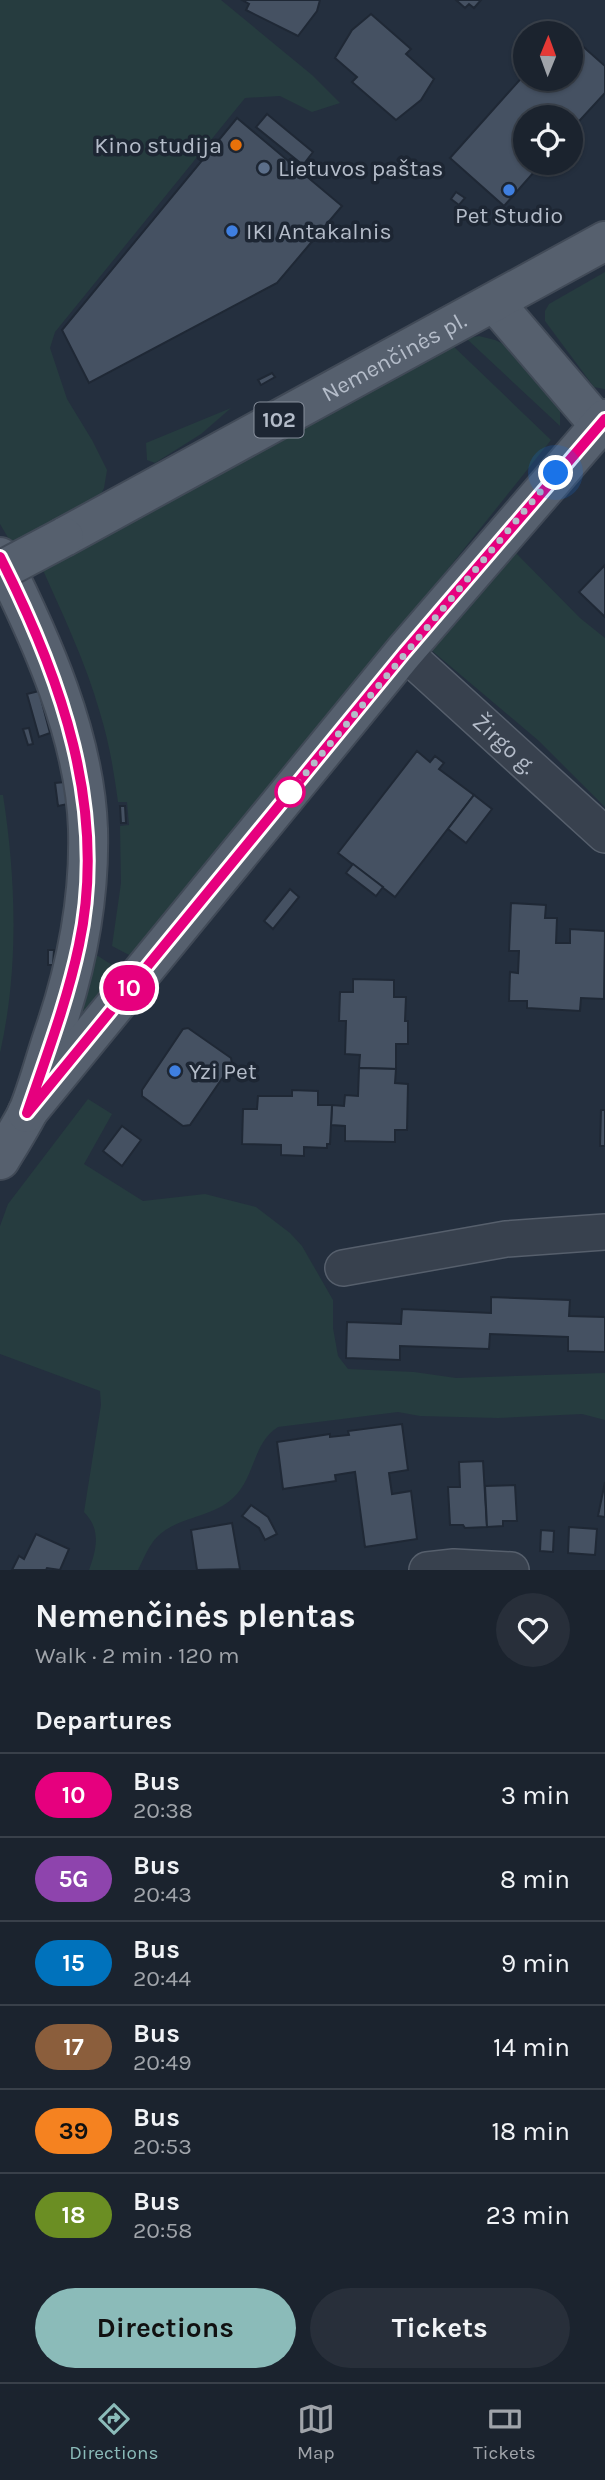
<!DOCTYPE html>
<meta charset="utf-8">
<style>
:root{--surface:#1b232e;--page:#282f3a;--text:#f1f3f6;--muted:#a0a4aa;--line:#39404a;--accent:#8bbbb9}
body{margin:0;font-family:Karla,sans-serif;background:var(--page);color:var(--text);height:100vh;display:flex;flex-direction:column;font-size:26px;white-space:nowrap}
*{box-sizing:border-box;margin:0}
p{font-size:23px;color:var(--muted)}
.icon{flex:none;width:38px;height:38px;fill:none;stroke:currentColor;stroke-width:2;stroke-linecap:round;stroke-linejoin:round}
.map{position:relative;height:1570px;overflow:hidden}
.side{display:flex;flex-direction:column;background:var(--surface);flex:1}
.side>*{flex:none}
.badge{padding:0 14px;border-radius:23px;font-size:24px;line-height:46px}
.needle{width:46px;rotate:1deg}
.buttons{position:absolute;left:513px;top:21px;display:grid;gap:14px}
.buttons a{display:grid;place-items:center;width:70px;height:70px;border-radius:50%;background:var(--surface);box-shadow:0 2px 5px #0004,0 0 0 2px var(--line);font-size:35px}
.you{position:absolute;width:35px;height:35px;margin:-18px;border:5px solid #fff;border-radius:50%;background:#1a73e8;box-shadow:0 0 0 10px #1a73e833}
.map>.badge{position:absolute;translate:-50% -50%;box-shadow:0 0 0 4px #fff}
h2{padding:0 35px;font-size:26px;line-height:63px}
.round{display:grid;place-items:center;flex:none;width:74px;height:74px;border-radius:37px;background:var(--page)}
.headline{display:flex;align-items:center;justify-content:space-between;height:119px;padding:0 35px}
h1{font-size:33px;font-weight:700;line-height:52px}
.cta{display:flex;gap:14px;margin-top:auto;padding:14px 35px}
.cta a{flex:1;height:80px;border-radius:42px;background:var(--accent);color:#111;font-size:28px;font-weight:700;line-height:80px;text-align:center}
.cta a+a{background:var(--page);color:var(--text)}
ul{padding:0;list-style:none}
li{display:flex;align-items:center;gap:21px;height:84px;padding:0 35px;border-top:2px solid var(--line)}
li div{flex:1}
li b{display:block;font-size:26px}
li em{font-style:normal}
li .badge{min-width:77px;font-weight:700;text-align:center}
.tabs{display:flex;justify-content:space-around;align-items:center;height:98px;border-top:2px solid var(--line);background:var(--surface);font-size:19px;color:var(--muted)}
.tabs a{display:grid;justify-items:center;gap:4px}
.tabs .active{color:var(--accent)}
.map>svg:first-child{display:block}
</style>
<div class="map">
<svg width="605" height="1570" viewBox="0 0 605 1570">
<rect width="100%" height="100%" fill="#242f3e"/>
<g fill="#263c3f">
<polygon points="0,0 221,0 312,75 340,103 312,112 280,96 245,98 55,332 50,348 67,399 92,440 107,470 104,488 98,500 13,546 0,524"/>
<polygon points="605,272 605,389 604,389 594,387 545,321 545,311 549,304"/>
<polygon points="479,336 495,340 508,346 560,407 560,426 468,340 468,338"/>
<path d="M450,343L551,440L173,913L133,957L112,946L121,883L120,826L129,825L127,802H118C114,772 109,742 100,713C86,663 63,615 42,568Z"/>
<polygon points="231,408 201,434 155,463 147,460 146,443"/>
<polygon points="511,548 580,618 605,638 605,807 539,741 430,649"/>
<path d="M0,795H3C16,879 19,969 0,1053Z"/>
<polygon points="92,955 98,956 123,972 69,1045"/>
<path d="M88,1099L112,1114L84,1164L143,1201L205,1194L256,1207L290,1233L302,1246L333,1300V1328L338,1356L348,1369L414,1372L456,1378L605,1373V1420L582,1414L498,1418L420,1416L398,1412L278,1427C253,1442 255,1478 233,1498C212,1518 178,1516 157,1537C149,1545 143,1560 138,1570H89C97,1548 101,1529 84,1512L101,1405L100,1391L0,1354V1226L8,1204Z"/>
</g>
<g fill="#455162" stroke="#1f2835" stroke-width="2">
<polygon points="242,0 320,0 317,11 298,36 246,10 249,4"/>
<polygon points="456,0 481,0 474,8 469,4 465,8"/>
<polygon points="371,14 411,49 406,54 434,79 421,100 396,120 352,82 357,77 335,58 352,30"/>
<polygon points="570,35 605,66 605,93 570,131 570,117 525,117 525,163 542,163 504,206 450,158 525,74 525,79 570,79"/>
<polygon points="267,114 313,152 303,165 256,127"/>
<polygon points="237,118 342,206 277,283 89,383 62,330"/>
<polygon points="456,192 465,198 459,205 451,199"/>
<polygon points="272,373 275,377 261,385 258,380"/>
<polygon points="605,565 605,617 579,592"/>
<polygon points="39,691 50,733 39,737 27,694"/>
<polygon points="29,728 33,744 28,745 23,729"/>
<polygon points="417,751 430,762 435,756 444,763 439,769 474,795 395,897 338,853"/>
<polygon points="65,782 68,804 58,806 55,783"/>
<polygon points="474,795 492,809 466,843 448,829"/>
<polygon points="120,806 125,806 126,823 121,823"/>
<polygon points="353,864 383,887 376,896 346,873"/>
<polygon points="290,889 299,897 273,929 264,921"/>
<polygon points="511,903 546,905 545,918 557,918 556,943 570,943 570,929 605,931 604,999 581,998 580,1011 527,1008 527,1001 509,1001 510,972 518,973 519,951 509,951"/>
<polygon points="48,950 54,950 53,965 48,965"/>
<polygon points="353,979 394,980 394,997 406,997 405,1021 408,1021 408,1044 396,1044 396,1069 359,1068 360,1055 345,1054 346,1021 339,1021 340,992 353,992"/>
<polygon points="188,1028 231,1058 232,1064 190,1125 183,1126 142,1096 142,1090 183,1029"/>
<polygon points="359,1068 396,1069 395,1083 408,1084 407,1130 395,1130 395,1142 345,1141 345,1126 331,1125 332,1105 344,1106 345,1095 358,1096"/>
<polygon points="292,1090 318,1091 318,1105 332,1105 330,1144 327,1144 327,1148 304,1147 304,1156 281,1155 281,1145 242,1144 243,1109 257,1109 258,1096 292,1096"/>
<polygon points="601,1110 605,1110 605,1146 600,1146"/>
<polygon points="122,1126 141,1140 122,1166 103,1151"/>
<polygon points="491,1297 570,1300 569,1316 605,1317 605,1352 568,1351 568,1337 490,1334 489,1349 400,1346 400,1360 346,1358 347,1322 401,1324 402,1309 491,1313"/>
<polygon points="402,1424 408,1470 389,1473 392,1494 411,1491 417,1539 365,1547 355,1472 335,1475 336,1481 283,1489 277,1442 330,1434 330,1437 349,1435 348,1431"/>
<polygon points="483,1461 487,1527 465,1528 463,1525 450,1525 448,1487 460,1487 459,1462"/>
<polygon points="605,1482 605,1517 598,1516"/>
<polygon points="515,1485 517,1521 503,1521 503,1526 487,1527 485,1486"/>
<polygon points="251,1505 268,1517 277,1534 265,1540 259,1528 242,1516"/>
<polygon points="232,1523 240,1569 197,1570 191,1530"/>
<polygon points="569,1527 597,1529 595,1555 568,1553"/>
<polygon points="541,1530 554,1531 553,1552 540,1551"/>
<polygon points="36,1534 69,1549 60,1570 47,1568 46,1570 12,1570 19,1556 24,1559"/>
</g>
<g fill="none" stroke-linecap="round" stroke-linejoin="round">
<g stroke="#565f6c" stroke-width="38">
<g id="minor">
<path id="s1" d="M404,652L605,835"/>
<polyline points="343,1268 506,1239 605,1232"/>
<polyline points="427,1570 454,1567 511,1570"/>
</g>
</g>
<g stroke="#414a57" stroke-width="42">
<g id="major">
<polyline points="495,303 599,425"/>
<path id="s2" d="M64,537L605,241"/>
<path d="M0,557C41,639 85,736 88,829C90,900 77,966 54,1033C45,1059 38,1088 27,1114C19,1129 9,1145 0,1160"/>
<polyline points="27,1113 404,652 605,419"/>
</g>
</g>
<use href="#minor" stroke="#38414e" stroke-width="35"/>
<use href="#major" stroke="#56606e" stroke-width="38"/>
<g stroke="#414a57" stroke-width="42" stroke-linecap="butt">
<polyline id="major-bridge" points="0,571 64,537"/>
</g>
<use href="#major-bridge" stroke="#56606e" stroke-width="38"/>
</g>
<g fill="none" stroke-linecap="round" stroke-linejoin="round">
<g stroke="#fff" stroke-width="16">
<path id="line" d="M0,557C61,677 108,809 79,945C67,1002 46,1057 27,1113L404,653L605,419"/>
</g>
<use href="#line" stroke="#e6007e" stroke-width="10"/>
<polyline stroke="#b4bcc9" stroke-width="7" stroke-dasharray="0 12.6" points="290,792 556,473"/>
</g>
<circle fill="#e8710a" stroke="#1d2633" stroke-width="2.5" cx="236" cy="145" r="7"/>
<circle fill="#5c6f8a" stroke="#1d2633" stroke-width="2.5" cx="264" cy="168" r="7"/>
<g fill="#3f7fe0" stroke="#1d2633" stroke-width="2.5">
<circle cx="509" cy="190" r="7"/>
<circle cx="232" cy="231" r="7"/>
<circle cx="175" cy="1071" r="7"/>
</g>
<circle fill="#fff" stroke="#e6007e" stroke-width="3.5" cx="290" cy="792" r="14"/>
<g text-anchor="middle" stroke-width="7" stroke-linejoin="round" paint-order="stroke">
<rect fill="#1d2633" stroke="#878f9c" stroke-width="2" x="254.5" y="402.5" width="49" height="35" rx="5"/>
<g font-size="21" font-weight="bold" fill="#b4bcc9">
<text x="279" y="427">102</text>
</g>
<g font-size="23" fill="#b4bcc9" stroke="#1d2633" text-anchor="start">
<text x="222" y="153" text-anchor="end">Kino studija</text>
<text x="278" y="176">Lietuvos paštas</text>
<text x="509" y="223" text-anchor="middle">Pet Studio</text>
<text x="246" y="239">IKI Antakalnis</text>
<text x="189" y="1079">Yzi Pet</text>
</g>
<g font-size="23" fill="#b4bcc9" stroke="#1d2633">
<text dy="8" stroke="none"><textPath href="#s2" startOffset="376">Nemenčinės pl.</textPath></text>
<text dy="8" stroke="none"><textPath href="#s1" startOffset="136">Žirgo g.</textPath></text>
</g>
</g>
</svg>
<div class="buttons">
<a><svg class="needle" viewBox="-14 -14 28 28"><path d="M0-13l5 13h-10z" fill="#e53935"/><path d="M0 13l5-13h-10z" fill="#a0a4aa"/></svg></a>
<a><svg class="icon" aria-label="locate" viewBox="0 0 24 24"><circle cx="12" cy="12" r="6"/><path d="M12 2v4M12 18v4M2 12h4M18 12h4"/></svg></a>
</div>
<div class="you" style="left:556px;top:473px"></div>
<b class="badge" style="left:129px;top:988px;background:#e6007e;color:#fff">10</b>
</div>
<section class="side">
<div class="headline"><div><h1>Nemenčinės plentas</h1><p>Walk · 2 min · 120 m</p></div><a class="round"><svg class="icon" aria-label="heart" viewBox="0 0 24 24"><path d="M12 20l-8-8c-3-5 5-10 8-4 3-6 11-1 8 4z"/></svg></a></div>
<h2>Departures</h2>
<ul>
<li><span class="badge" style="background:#e6007e;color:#fff">10</span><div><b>Bus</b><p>20:38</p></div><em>3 min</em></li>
<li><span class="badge" style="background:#8e44ad;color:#fff">5G</span><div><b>Bus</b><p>20:43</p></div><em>8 min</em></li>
<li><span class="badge" style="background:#0072bc;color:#fff">15</span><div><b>Bus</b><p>20:44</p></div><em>9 min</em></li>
<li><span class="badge" style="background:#8b5e3c;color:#fff">17</span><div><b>Bus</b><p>20:49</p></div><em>14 min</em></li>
<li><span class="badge" style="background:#f58220;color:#111">39</span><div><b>Bus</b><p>20:53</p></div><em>18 min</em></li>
<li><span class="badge" style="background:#6b8e23;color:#fff">18</span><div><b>Bus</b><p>20:58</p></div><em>23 min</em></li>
</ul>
<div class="cta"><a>Directions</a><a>Tickets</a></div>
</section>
<nav class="tabs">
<a class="active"><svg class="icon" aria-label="directions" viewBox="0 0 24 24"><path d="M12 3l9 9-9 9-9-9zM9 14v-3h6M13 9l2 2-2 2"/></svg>Directions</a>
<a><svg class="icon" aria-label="map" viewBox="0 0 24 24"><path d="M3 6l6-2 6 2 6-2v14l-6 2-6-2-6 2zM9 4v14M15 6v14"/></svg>Map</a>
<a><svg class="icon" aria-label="tickets" viewBox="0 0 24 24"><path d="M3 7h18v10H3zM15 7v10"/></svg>Tickets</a>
</nav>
